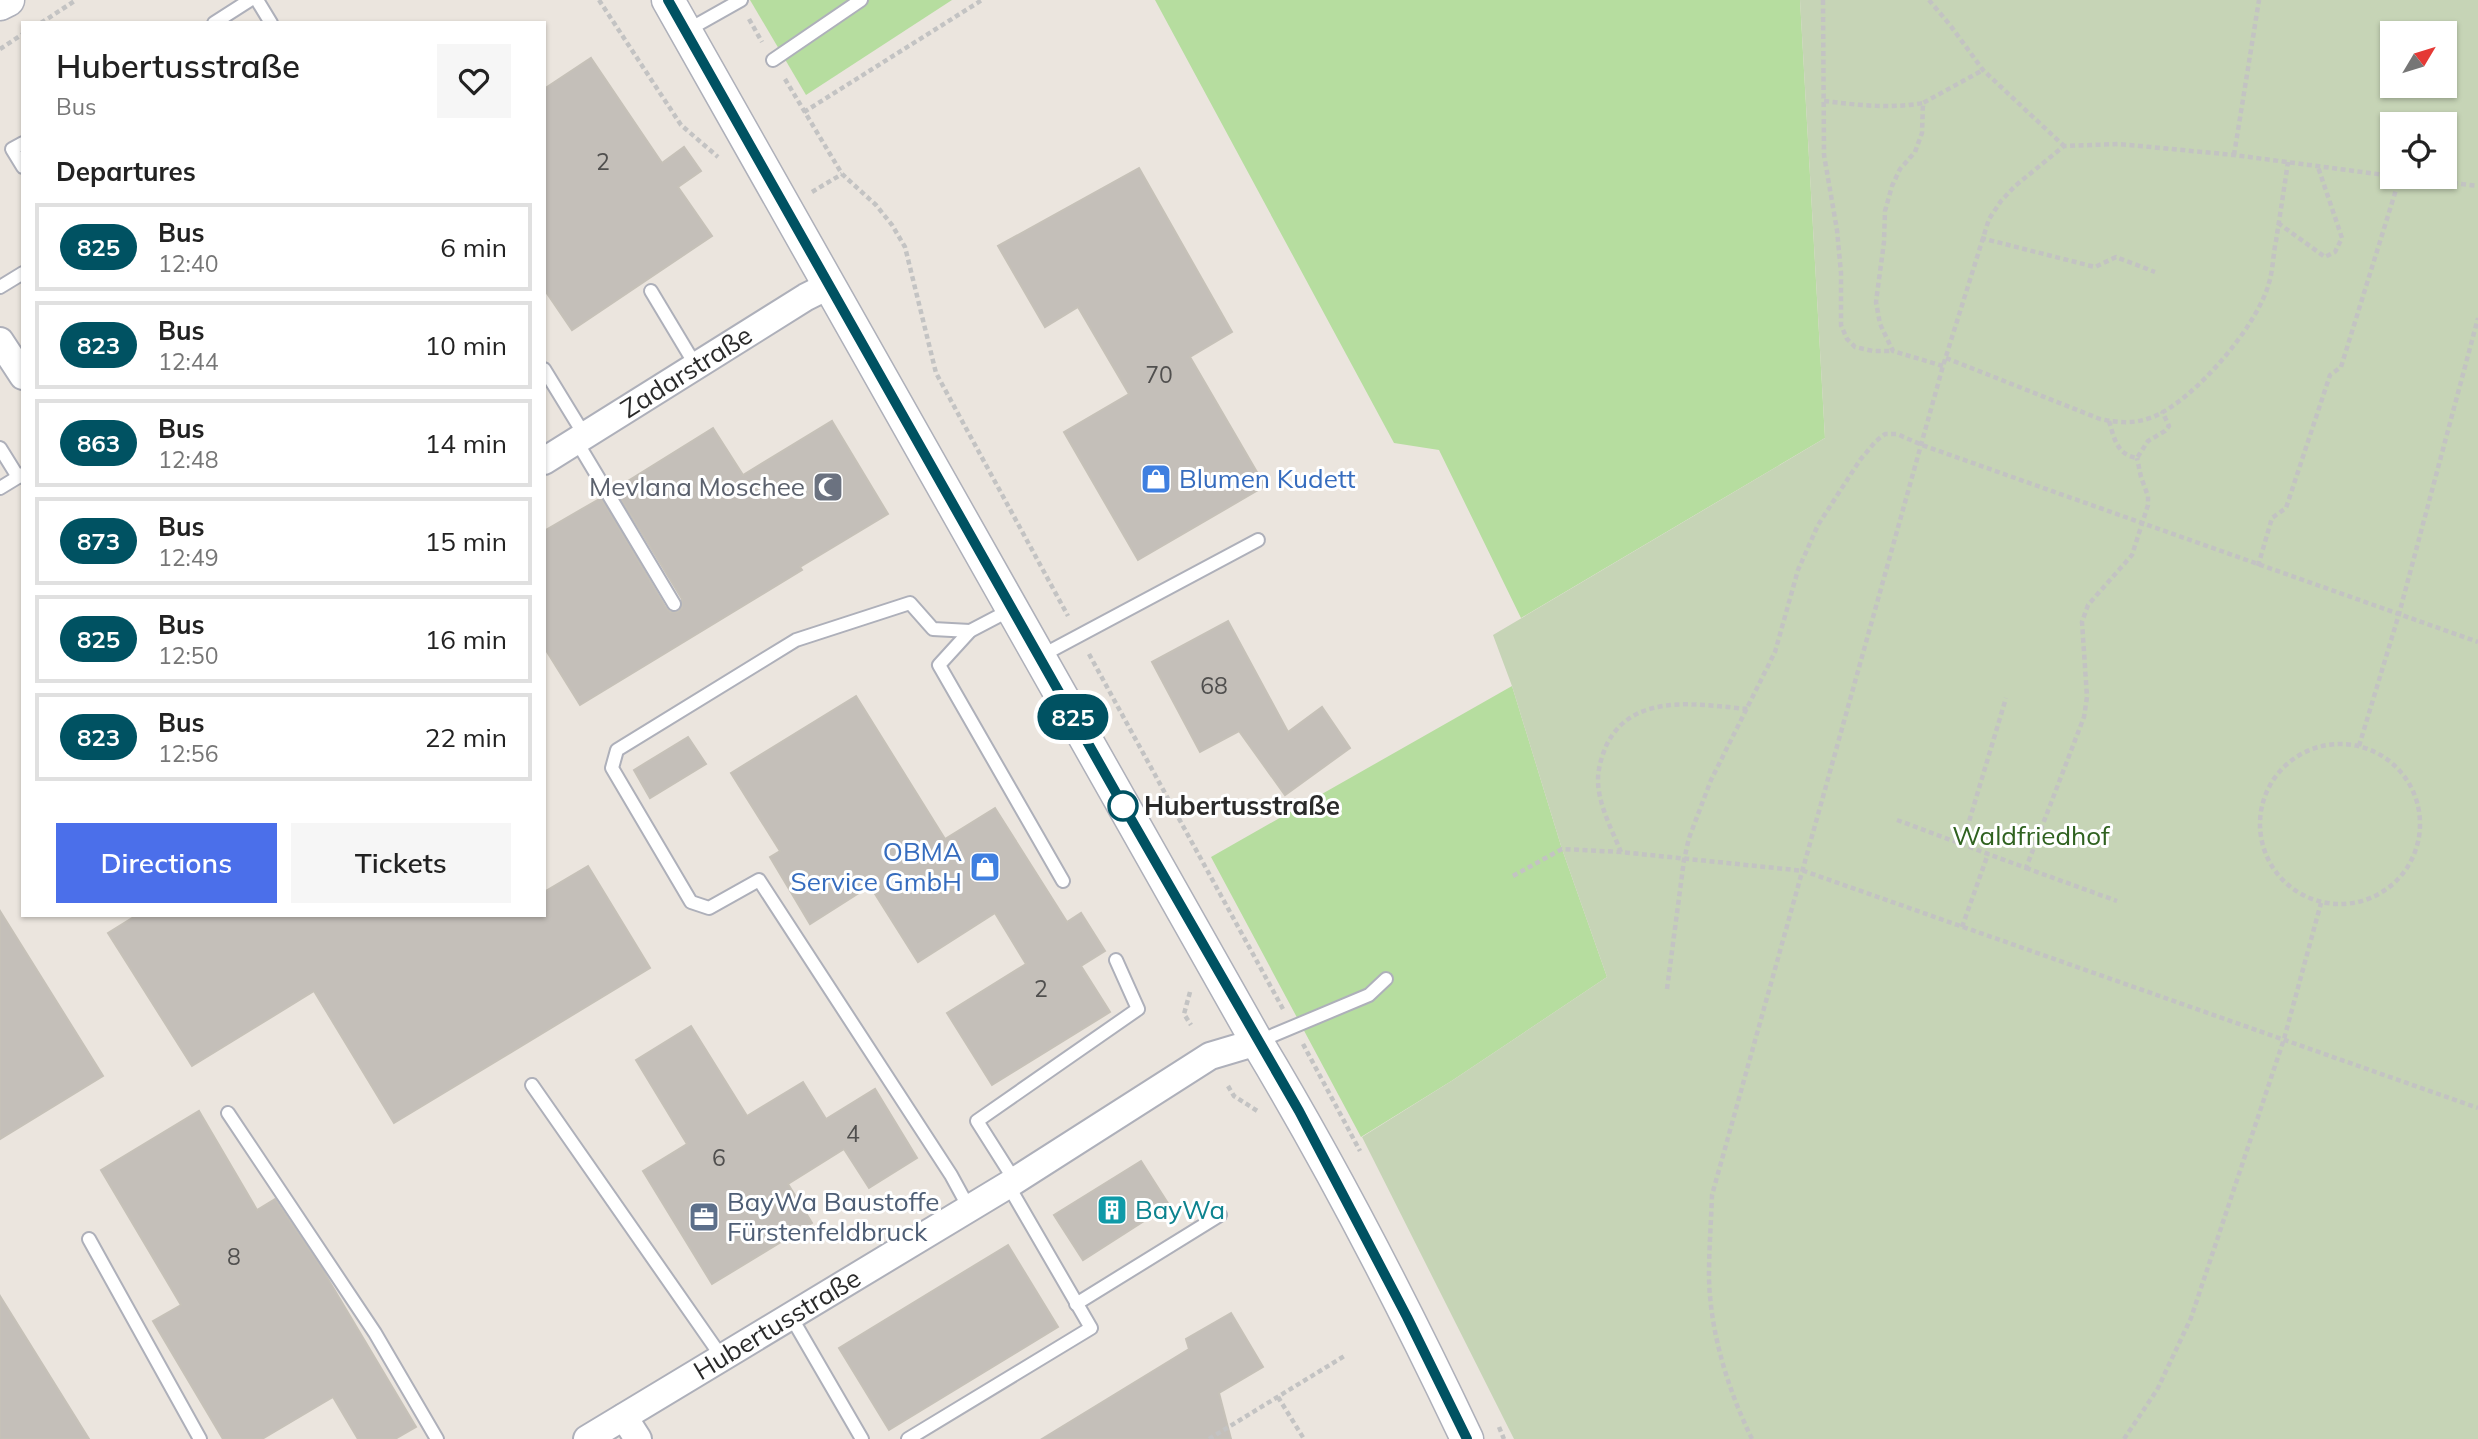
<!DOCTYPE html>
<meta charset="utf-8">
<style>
:root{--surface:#fff;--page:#f6f6f6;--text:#222;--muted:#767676;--line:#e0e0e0;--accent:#4b6fea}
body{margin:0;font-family:Mulish,sans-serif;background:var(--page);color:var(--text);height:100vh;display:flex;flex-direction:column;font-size:26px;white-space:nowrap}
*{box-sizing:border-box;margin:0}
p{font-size:23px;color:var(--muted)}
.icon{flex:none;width:38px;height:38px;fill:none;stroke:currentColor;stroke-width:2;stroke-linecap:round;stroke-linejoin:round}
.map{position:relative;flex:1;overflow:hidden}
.panel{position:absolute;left:21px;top:21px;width:525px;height:896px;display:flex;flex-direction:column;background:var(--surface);border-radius:0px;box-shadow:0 2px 5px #0004}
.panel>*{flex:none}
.badge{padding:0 14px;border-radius:23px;font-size:24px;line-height:46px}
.needle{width:46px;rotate:52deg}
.buttons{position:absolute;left:2380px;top:21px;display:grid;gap:14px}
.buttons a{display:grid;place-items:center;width:77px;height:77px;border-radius:0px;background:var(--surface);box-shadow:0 2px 5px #0004;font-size:35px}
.map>.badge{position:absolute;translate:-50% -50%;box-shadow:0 0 0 4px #fff}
h2{padding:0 35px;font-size:26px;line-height:63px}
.round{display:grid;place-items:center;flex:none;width:74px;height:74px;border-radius:0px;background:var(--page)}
.overview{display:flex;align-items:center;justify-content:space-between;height:119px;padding:0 35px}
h1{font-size:33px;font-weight:600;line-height:52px}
.action{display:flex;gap:14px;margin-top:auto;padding:14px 35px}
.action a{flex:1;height:80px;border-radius:0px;background:var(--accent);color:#fff;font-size:28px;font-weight:600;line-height:80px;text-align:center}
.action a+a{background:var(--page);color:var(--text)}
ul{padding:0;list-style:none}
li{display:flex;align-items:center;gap:21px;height:88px;margin:0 14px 10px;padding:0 21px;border:4px solid var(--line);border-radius:0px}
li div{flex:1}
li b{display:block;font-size:26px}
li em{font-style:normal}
li .badge{min-width:77px;font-weight:700;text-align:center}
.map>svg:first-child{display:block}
</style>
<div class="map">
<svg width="2478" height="1439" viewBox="0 0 2478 1439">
<rect width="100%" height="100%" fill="#ebe5de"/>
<g fill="#b6dd9f">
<polygon points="750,0 952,0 806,95"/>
<polygon points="1155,0 1800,0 1825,438 1521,618 1439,450 1394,443"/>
<polygon points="1512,686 1562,849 1607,977 1453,1080 1361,1137 1211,857"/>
</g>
<path fill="#c6d4b6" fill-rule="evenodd" d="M1800,0H2478V1439H1514L1362,1137L1453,1080L1607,977L1562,849L1512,686L1493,635L1825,438ZM2392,33H2445V86H2392ZM2392,124H2445V177H2392Z"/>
<g fill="#c4bfb9" stroke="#c6c1b8" stroke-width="2">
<polygon points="591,58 662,163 684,147 701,171 678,187 712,236 572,330 544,289 544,89"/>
<polygon points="1139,168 1232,332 1190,357 1265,486 1138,560 1064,432 1129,394 1078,307 1045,327 998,246"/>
<polygon points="832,421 888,514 800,567 802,570 580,705 544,647 544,531 601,498 666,608 670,612 678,612 682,608 682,599 615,489 713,428 743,475"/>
<polygon points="1228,621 1288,732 1322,707 1350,748 1285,795 1239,731 1200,752 1152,662"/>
<polygon points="856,696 945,839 995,808 1067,922 1081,913 1105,951 1081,966 1110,1012 992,1085 947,1013 1026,964 995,913 918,962 870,886 810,924 770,857 780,851 731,773"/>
<polygon points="688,737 706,764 650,798 634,770"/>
<polygon points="588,866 650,968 394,1123 314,991 192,1066 108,933 137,915 544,915 544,892"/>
<polygon points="0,911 103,1076 0,1139"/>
<polygon points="691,1026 747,1116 803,1082 826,1119 875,1089 917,1158 869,1188 844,1149 788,1184 812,1223 712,1284 643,1171 687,1144 636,1060"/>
<polygon points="199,1111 257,1210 275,1199 322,1269 416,1427 395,1439 358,1439 333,1397 262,1439 223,1439 153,1321 181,1305 101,1170"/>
<polygon points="1141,1161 1169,1205 1083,1260 1054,1215"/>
<polygon points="1008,1245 1058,1327 889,1430 839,1348"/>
<polygon points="0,1296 89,1439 0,1439"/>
<polygon points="1231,1313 1263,1367 1219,1393 1231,1439 1042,1439 1189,1349 1186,1339"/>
</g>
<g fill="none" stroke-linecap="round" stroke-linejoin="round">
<g stroke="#aeb0ba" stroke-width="16">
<g id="service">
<polyline points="257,0 271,23"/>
<polyline points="214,23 250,0"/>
<polyline points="686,31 741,0"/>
<polyline points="773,60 861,0"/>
<polyline points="23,143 12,149 23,167"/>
<polyline points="0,287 23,273"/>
<polyline points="651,291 696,366"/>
<polyline points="544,369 585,436"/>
<polyline points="577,442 674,604"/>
<polyline points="0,448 18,477"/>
<polyline points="0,488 23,474"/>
<polyline points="1012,609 970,631 939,665 1063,881"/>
<polyline points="1039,657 1258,540"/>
<polyline points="1257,1042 1369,995 1386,979"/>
<polyline points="532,1085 721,1356"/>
<polyline points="228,1113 375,1333 437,1439"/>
<polyline points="1015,1181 977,1121 1138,1009 1116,960"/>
<polyline points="969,1208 951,1175 759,880 709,908 691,902 612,768 617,750 796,640 910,603 933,629 970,631"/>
<polyline points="89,1239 200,1439"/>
<polyline points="1076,1304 1220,1215"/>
<polyline points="790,1315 862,1439"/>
<polyline points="908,1439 1091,1328 1008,1185"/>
</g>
</g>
<g stroke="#aeb0ba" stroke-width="30">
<g id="minor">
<polyline points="0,341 23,376"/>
<path id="s1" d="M544,461L806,297L830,285"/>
<polyline points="624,1417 638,1439"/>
<path id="s2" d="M587,1439L1008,1185L1210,1056L1257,1042"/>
</g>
</g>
<g stroke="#aeb0ba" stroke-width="35">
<g id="tertiary">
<path d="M668,0L1257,1042C1334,1170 1403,1304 1467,1439"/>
<polyline points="0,4 8,0"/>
</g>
</g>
<g stroke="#c3c3c3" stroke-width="4.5" stroke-dasharray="5 3.5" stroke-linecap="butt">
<polyline points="599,0 681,125 718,157"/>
<polyline points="1823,0 1824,155 1837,230 1841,273 1841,325 1847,339 1855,347 1873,351 1893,351"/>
<polyline points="1929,0 1950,25 1983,70 2064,146"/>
<polyline points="749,19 762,42"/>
<polyline points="41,23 76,0"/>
<polyline points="0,49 23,34"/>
<polyline points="785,79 842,174 876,205 892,225 905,247 936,373 1068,616"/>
<path d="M1824,101C1858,105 1889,109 1923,103"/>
<polyline points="804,112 982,0"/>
<polyline points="2234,155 2259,0"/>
<polyline points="2402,177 2478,186"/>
<polyline points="812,192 842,174"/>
<polyline points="2278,223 2325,257 2335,252 2342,238 2318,167"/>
<polyline points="1981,238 2095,267 2116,257 2155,272"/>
<path d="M1946,358L2100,419C2119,423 2135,424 2153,417C2194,400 2257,327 2269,283C2273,270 2273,255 2276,241C2280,215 2284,189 2288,162"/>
<polyline points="1943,366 1893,351 1880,324 1876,302 1884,242 1885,211 1892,186 1900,169 1915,152 1922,133 1923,103 1983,70"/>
<path d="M2109,421C2114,438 2117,455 2137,458L2148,441L2165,431L2169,426L2162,411"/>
<polyline points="2258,566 2272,518 2286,508 2330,375 2341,367 2400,177"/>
<polyline points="1089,654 1283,1009"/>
<circle cx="2340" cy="824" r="80"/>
<polyline points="2359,746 2399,614 2478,318"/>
<polyline points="1897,820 2026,868 2084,717 2087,697 2082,622 2088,605 2132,555 2148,505 2148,496 2141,477 2137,458"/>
<polyline points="1962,845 2006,698"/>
<path d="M1621,852C1612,830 1598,804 1598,780C1598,768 1602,755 1607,744C1634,691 1700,705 1748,709"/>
<polyline points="2026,868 2117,901"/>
<polyline points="1513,876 1562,849 1621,852 1804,871 2478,1108"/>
<polyline points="1962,927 1988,854"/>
<polyline points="1667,989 1684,860 1689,838 1711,780 1775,652 1798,570 1818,525 1860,460 1876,441 1885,434 1897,434 1922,445 2478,642"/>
<polyline points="1190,992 1184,1014 1191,1025"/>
<polyline points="1303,1044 1360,1151"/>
<polyline points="1228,1086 1234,1096 1259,1112"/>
<polyline points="1278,1397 1304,1439"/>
<polyline points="1499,1427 1504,1439"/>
<polyline points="1209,1439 1346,1355"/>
<path d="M1752,1439C1728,1390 1710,1332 1709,1277C1709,1250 1711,1223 1712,1195L1943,366L1989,219L2001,201L2015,186L2064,146L2119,144L2234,155L2392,176"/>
<polyline points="2124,1439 2157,1390 2191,1318 2284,1039 2321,903"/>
</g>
<use href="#service" stroke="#fff" stroke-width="12"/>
<use href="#minor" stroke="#fff" stroke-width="26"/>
<use href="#tertiary" stroke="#fff" stroke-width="32"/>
</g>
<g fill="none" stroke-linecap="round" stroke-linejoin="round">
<g stroke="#fff" stroke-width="16">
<polyline id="line" points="668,0 1124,807 1299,1111 1407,1317 1467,1439"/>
</g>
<use href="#line" stroke="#005262" stroke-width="10"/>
</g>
<defs>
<g id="shop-square" transform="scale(1.575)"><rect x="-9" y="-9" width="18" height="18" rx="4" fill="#3f7fe0" stroke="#fff"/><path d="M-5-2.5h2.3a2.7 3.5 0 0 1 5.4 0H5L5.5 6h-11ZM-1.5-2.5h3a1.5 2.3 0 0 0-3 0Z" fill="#fff"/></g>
<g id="mosque-square" transform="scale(1.575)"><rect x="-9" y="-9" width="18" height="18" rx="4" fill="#6b7280" stroke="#fff"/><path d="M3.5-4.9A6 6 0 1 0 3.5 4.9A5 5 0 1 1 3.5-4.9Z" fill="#fff"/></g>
<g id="building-square" transform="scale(1.575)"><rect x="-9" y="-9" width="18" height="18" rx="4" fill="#0f9aa8" stroke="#fff"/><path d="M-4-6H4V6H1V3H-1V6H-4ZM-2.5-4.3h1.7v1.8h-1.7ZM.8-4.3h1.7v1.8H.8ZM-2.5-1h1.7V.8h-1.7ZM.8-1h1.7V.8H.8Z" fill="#fff"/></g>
<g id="office-square" transform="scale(1.575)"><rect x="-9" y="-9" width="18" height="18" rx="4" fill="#5c6f8a" stroke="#fff"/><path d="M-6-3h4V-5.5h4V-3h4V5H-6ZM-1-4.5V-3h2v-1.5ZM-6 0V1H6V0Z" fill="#fff"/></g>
</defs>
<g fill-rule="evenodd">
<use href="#shop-square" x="1156" y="479"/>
<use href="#mosque-square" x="828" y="487"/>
<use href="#shop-square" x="985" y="867"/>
<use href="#building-square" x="1112" y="1210"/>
<use href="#office-square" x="704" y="1217"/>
</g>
<circle fill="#fff" stroke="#005262" stroke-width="3.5" cx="1123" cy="806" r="14"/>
<g text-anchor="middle" stroke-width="6" stroke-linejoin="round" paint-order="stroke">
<g font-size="23" fill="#504f4e">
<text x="603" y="170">2</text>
<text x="1159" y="383">70</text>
<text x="1214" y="694">68</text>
<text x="1041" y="997">2</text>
<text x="853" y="1142">4</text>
<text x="719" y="1166">6</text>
<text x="234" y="1265">8</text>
</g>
<g font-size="26" fill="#2a2a2a" stroke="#fff">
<text dy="9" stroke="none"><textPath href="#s1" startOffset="168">Zadarstraße</textPath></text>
<text dy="9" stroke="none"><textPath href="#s2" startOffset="222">Hubertusstraße</textPath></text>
</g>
<g font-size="26" fill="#366cbe" stroke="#fff" text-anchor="start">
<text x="1179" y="488">Blumen Kudett</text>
<text x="962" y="861" text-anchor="end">OBMA<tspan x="962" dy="30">Service GmbH</tspan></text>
</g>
<g font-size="26" fill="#5b616d" stroke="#fff" text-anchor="end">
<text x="805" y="496">Mevlana Moschee</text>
</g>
<g font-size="26" font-weight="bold" fill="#2a2a2a" stroke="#fff" text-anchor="start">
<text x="1144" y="815">Hubertusstraße</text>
</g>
<g font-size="26" fill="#306220" stroke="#fff">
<text x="2031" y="845">Waldfriedhof</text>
</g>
<g font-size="26" fill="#4e5e75" stroke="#fff" text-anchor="start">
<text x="727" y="1211">BayWa Baustoffe<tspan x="727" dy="30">Fürstenfeldbruck</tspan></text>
</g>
<g font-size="26" fill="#0d838f" stroke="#fff" text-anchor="start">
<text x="1135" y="1219">BayWa</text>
</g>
</g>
</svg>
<div class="buttons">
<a><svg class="needle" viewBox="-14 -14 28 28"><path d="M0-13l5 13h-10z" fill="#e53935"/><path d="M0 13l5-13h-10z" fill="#767676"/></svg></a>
<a><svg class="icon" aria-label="locate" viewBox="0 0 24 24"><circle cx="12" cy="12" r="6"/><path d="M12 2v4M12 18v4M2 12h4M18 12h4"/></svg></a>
</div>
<b class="badge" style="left:1073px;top:717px;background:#005262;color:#fff">825</b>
<section class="panel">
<div class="overview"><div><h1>Hubertusstraße</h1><p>Bus</p></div><a class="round"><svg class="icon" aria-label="heart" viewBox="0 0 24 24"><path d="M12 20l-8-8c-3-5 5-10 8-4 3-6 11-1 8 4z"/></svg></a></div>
<h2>Departures</h2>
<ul>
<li><span class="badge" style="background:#005262;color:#fff">825</span><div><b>Bus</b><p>12:40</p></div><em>6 min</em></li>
<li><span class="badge" style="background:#005262;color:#fff">823</span><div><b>Bus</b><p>12:44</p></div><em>10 min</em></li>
<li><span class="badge" style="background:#005262;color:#fff">863</span><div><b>Bus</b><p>12:48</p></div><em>14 min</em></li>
<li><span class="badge" style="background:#005262;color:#fff">873</span><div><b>Bus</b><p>12:49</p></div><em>15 min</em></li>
<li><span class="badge" style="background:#005262;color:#fff">825</span><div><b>Bus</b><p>12:50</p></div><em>16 min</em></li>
<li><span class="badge" style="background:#005262;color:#fff">823</span><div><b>Bus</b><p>12:56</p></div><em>22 min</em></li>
</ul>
<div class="action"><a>Directions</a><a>Tickets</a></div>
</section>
</div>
